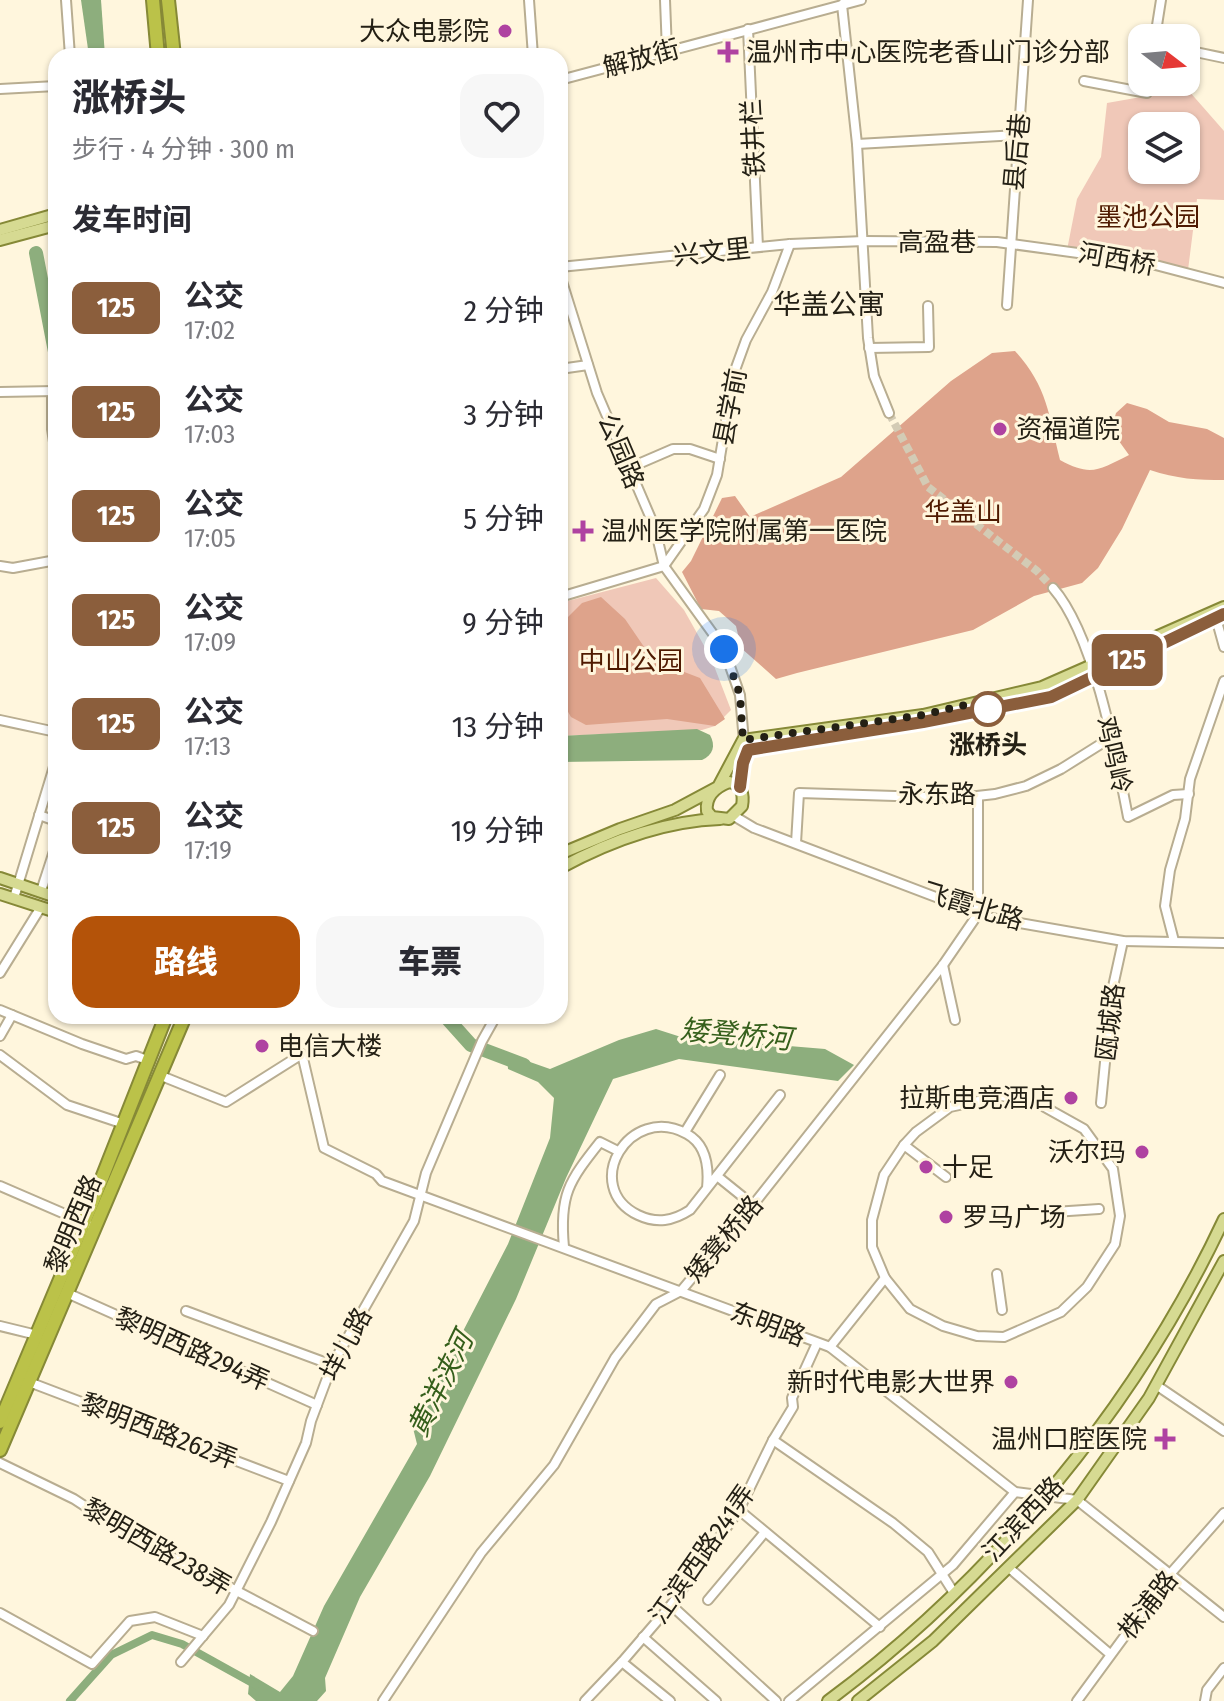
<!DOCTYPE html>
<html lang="zh">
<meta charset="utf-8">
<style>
:root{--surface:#fff;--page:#f7f7f7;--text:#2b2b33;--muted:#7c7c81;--accent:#b45309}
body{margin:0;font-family:"Fira Sans Condensed","Noto Sans SC",sans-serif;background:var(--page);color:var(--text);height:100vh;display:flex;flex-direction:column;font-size:30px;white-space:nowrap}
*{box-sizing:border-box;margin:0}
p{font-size:26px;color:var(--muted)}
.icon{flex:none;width:44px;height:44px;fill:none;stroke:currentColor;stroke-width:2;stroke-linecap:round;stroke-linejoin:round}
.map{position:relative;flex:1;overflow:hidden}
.sheet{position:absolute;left:48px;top:48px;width:520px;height:976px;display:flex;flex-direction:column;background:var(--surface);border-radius:24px;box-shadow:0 2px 6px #0004}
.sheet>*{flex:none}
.badge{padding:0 16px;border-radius:12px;font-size:28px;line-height:52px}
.needle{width:52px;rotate:106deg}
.tools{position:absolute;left:1128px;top:24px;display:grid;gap:16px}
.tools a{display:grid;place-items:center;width:72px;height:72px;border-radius:16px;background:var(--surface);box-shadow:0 2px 6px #0004;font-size:40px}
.you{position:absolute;width:40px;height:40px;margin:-20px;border:6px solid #fff;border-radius:50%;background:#1a73e8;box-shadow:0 0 0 12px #1a73e833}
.map>.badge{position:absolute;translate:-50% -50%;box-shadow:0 0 0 4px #fff}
h2{padding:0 24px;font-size:30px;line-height:72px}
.round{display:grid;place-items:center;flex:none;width:84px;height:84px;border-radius:24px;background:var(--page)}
.summary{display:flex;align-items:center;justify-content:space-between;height:136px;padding:0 24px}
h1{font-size:38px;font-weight:800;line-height:60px}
.action{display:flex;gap:16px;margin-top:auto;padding:16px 24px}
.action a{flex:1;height:92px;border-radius:24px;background:var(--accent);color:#fff;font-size:32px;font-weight:800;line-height:92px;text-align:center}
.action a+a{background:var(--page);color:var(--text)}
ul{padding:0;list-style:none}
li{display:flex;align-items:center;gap:24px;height:104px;padding:0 24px}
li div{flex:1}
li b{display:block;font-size:30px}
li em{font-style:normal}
li .badge{min-width:88px;font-weight:700;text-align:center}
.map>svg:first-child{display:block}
</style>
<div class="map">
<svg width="1224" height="1701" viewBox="0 0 1224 1701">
<rect width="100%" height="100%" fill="#fff6dd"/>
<g fill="#f0c8b8" fill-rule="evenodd">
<path d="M1161,82H1181L1224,131V200L1197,199L1188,270L1067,250L1077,199L1101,157L1107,103L1141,97L1160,87ZM1142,126H1186V170H1142Z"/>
<polygon points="656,578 684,610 711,658 731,710 715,726 702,730 560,736 560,603"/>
</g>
<g fill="#dea38b">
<path d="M1015,351C1047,386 1049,415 1060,460C1091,477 1099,470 1129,455L1111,430L1116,413L1127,403L1147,409L1169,422L1207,429L1224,438V480C1198,480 1176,479 1150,470L1122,529L1098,568L1082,583L1034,596L973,630L797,673L776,679L741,648L736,626L719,611L701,609L682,572L691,561L722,498L735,496L750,517L841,477L951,381L992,353Z"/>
<polygon points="601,597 625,619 653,660 700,678 725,719 715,726 667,719 586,725 571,717 560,698 560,625 582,603"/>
</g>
<g fill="#8dae7d">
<polygon points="81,0 101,0 105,56 89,56"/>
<path d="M697,729L710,735C716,746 713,755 702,760L560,762V736Z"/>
<polygon points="656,1029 681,1037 825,1049 854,1065 838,1081 679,1059 613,1079 566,1178 516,1299 430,1476 360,1597 325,1678 326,1691 317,1701 256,1701 248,1694 250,1674 280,1692 293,1676 324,1606 417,1444 413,1428 508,1244 550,1138 554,1098 538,1082 508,1069 507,1054 550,1069 619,1040"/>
</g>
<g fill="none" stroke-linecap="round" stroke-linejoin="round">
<polyline stroke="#8dae7d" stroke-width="8" points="70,1701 111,1655 152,1635 182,1644 256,1685"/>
<g stroke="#8dae7d" stroke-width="14">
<polyline points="36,253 56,357"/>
<polyline points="445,1016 471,1045 524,1065"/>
</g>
<polyline stroke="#d3cbb5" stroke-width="8" stroke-dasharray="8 4" stroke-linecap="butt" points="889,413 928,487 1037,571 1053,588"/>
<g stroke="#b8ad91" stroke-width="12">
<g id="minor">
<polyline points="66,0 70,56"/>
<polyline points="529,0 533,56"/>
<polyline points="665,0 667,51"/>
<polyline points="846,0 842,5 857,144 868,338 874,376 889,413"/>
<polyline points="748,29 758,247"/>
<polyline points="1155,38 1161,0"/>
<polyline points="1186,50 1224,58"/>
<polyline points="560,80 861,0"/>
<polyline points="1084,81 1147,93 1149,82"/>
<polyline points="0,89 56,86"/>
<polyline points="857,144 1018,135"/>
<polyline points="560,267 790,244 864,241 997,242 1144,262 1224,283"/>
<polyline points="560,275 597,393 655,528 664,566 724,649 740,695 744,742"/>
<polyline points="1007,305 1028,0"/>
<polyline points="869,348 929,347 928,306"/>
<polyline points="560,369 588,365"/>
<polyline points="52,391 52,429 56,455"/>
<polyline points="0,392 55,391"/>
<polyline points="629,468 673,449 690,449 720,459"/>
<polyline points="56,518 56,550"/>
<polyline points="0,566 13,568 56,560"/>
<polyline points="664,566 704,509 717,475 734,373 746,340 772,292 790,244"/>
<path d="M1053,588C1094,635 1116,755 1128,817L1173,795L1189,794"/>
<polyline points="560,597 664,566"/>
<polyline points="1216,618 1224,647"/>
<polyline points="0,720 56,732"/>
<polyline points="39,815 56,821"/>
<polyline points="734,816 754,828 991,918 1123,941 1224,943"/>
<polyline points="796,843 799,793 959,798 995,794 1026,786 1061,769 1112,737"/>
<polyline points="41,891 56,845"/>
<polyline points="14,898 56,760"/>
<polyline points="1174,941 1165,906 1170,870 1185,819 1190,779 1224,681"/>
<polyline points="943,965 955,1020"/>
<polyline points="0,973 41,907"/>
<polyline points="0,1010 82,1044 126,1059 136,1056 150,1061"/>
<polyline points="0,1036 12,1015"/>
<polyline points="0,1055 67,1105 124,1124"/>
<polyline points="159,1075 226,1102 302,1054 324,1148 376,1174 382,1181 830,1347 1015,1492 1077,1500 1224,1617"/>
<polygon points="1002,1096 1041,1105 1084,1129 1113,1169 1120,1216 1115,1244 1087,1287 1061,1312 1004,1337 977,1336 943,1326 910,1309 885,1278 872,1247 872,1220 884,1175 904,1145 916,1132 950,1107"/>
<polyline points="1101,1103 1112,991 1123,941"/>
<polyline points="685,1132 720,1075"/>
<polyline points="904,1145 946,1177"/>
<polyline points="717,1176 753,1205"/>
<polyline points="0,1186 88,1224"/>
<path d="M707,1188C709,1168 707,1145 687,1134C629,1102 580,1187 638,1215C657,1224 673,1221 690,1210L780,1095"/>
<polyline points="1054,1212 1099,1209"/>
<path d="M564,1247C559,1195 569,1181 600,1142L618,1151"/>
<polyline points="997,1274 1002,1310"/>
<polyline points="67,1293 317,1405"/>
<polyline points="186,1311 332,1365"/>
<polyline points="0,1326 37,1335"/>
<polyline points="830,1347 885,1278"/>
<polyline points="29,1382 289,1481"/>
<polyline points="1156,1385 1224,1431"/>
<polyline points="773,1440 893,1523 928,1552 954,1593"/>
<polyline points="0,1463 74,1499 126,1533 313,1631"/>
<polyline points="739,1510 880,1627"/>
<polyline points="1008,1567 1110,1654"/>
<polyline points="708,1600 765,1532"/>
<polyline points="671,1605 776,1701"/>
<polyline points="0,1613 92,1664 130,1621 155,1617 203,1636"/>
<polyline points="643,1637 716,1701"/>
<polyline points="181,1662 229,1605 271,1522 306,1443 311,1421 332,1365 414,1221 426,1173 482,1041 496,1016"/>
<polyline points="383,1701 481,1553 554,1465 615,1358 656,1304 681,1291 753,1205 943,965 978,914 978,796"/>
<polyline points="585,1701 622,1662"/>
<polyline points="670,1701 622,1662 671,1605 739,1510 773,1440 793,1407 792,1398 817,1343"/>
<polyline points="789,1701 953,1565 1015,1492"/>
<polyline points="1077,1701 1171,1573 1224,1513"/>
<polyline points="1205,1701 1207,1690 1224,1668"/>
</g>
</g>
<g stroke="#868937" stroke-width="14">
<g id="major">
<polyline points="0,230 56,214"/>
<polyline points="0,240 56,225"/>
<path d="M729,782C742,784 744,795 742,806L729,819L712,817L707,811C705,796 716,787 729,782Z"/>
<polyline points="740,787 743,763 748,750 923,722 1051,697 1224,614"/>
<polyline points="560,854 620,829 675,810 718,787 743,740 923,715 1042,687 1224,607"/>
<path d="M560,868C610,841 663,821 720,819"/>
<polyline points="0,878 56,897"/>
<polyline points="0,894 56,912"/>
<path d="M828,1701C993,1579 1137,1405 1224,1219"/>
<polyline points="858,1701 933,1641 1077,1500 1149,1398 1224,1261"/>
</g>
</g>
<g stroke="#868937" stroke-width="16">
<g id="highway">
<polyline points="153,0 158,56"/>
<polyline points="168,0 174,56"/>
<polyline points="0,1422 91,1206 166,1016"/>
<polyline points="0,1450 185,1016"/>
</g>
</g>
<use href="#minor" stroke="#fff" stroke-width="8"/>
<use href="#major" stroke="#d6da92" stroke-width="10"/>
<use href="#highway" stroke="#bbc249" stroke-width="12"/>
</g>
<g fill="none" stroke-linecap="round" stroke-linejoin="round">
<g stroke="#fff" stroke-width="18">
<polyline id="line" points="740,787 743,763 748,750 923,722 1051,697 1224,614"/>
</g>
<use href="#line" stroke="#8b5e3c" stroke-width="12"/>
<polyline stroke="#242015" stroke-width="8" stroke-dasharray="0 14.4" points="724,649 740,695 743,740 923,715 982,701 988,709"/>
</g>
<g fill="#af42a1" stroke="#fff6dd" stroke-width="3">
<circle cx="505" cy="31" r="8"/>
<path d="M724 40h8v8h8v8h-8v8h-8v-8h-8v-8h8z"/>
<circle cx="1000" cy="429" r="8"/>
<path d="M579 519h8v8h8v8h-8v8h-8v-8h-8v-8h8z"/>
<circle cx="262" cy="1046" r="8"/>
<circle cx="1071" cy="1098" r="8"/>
<circle cx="1142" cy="1152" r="8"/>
<circle cx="926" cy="1167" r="8"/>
<circle cx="946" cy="1217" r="8"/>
<circle cx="1011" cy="1382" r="8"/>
<path d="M1161 1427h8v8h8v8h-8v8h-8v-8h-8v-8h8z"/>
</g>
<circle fill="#fff" stroke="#8b5e3c" stroke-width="4" cx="988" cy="709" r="16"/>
<g text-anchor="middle" stroke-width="6" stroke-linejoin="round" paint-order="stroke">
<g font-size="26" fill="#242015" stroke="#fff6dd" text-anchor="start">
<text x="489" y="40" text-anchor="end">大众电影院</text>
<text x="746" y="61">温州市中心医院老香山门诊分部</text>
<text x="1016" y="438">资福道院</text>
<text x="601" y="540">温州医学院附属第一医院</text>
<text x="278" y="1055">电信大楼</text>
<text x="1055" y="1107" text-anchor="end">拉斯电竞酒店</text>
<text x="1126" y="1161" text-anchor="end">沃尔玛</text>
<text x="942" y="1176">十足</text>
<text x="962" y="1226">罗马广场</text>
<text x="995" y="1391" text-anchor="end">新时代电影大世界</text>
<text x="1147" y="1448" text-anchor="end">温州口腔医院</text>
</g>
<g font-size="26" fill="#242015" stroke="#fff6dd">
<text transform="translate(641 58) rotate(-15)" y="9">解放街</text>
<text transform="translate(753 138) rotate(-93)" y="9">铁井栏</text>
<text transform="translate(1017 152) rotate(-85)" y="9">县后巷</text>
<text x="937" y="251">高盈巷</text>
<text transform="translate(712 252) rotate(-6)" y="9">兴文里</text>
<text transform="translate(1117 259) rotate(10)" y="9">河西桥</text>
<text transform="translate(730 407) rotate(-79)" y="9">县学前</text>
<text transform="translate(621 451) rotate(67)" y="9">公园路</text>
<text transform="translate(1114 755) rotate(77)" y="9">鸡鸣岭</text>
<text x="937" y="803">永东路</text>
<text transform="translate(973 906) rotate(17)" y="9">飞霞北路</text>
<text transform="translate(1110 1022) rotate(-83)" y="9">瓯城路</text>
<text transform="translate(73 1224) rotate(-67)" y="9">黎明西路</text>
<text transform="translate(724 1239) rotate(-50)" y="9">矮凳桥路</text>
<text transform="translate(768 1324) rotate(21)" y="9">东明路</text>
<text transform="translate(346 1344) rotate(-62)" y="9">垟儿路</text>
<text transform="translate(192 1349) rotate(24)" y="9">黎明西路294弄</text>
<text transform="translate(159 1431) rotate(21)" y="9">黎明西路262弄</text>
<text transform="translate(1023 1519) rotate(-47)" y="9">江滨西路</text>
<text transform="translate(157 1547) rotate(30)" y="9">黎明西路238弄</text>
<text transform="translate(702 1554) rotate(-55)" y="9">江滨西路241弄</text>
<text transform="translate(1148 1605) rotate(-52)" y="9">株浦路</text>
</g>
<g font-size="26" fill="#4f1a01" stroke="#fff6dd">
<text x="1148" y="226">墨池公园</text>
<text x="963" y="521">华盖山</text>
<text x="631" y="670">中山公园</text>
</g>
<g font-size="26" font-weight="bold" fill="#242015" stroke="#fff6dd">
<text x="988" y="754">涨桥头</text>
</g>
<g font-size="28" fill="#242015" stroke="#fff6dd">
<text x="829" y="314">华盖公寓</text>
</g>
<g font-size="28" font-style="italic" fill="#355f1b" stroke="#fff6dd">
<text transform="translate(736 1034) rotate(5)" y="10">矮凳桥河</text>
<text transform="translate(440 1384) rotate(-64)" y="10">黄洋浃河</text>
</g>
</g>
</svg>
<div class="tools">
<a><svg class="needle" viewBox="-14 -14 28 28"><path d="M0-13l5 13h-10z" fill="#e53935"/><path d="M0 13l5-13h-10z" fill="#7c7c81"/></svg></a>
<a><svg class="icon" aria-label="layers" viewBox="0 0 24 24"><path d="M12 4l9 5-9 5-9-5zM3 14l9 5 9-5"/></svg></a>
</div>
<div class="you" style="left:724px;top:649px"></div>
<b class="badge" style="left:1127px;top:660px;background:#8b5e3c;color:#fff">125</b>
<section class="sheet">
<div class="summary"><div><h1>涨桥头</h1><p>步行 · 4 分钟 · 300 m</p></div><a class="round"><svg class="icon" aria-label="heart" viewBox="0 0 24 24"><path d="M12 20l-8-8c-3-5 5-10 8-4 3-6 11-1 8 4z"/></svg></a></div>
<h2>发车时间</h2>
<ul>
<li><span class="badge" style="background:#8b5e3c;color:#fff">125</span><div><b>公交</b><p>17:02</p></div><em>2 分钟</em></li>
<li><span class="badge" style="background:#8b5e3c;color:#fff">125</span><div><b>公交</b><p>17:03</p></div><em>3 分钟</em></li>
<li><span class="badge" style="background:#8b5e3c;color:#fff">125</span><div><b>公交</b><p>17:05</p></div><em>5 分钟</em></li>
<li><span class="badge" style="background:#8b5e3c;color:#fff">125</span><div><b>公交</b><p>17:09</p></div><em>9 分钟</em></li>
<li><span class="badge" style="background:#8b5e3c;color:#fff">125</span><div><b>公交</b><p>17:13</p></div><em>13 分钟</em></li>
<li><span class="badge" style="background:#8b5e3c;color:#fff">125</span><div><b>公交</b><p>17:19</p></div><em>19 分钟</em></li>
</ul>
<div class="action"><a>路线</a><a>车票</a></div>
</section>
</div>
